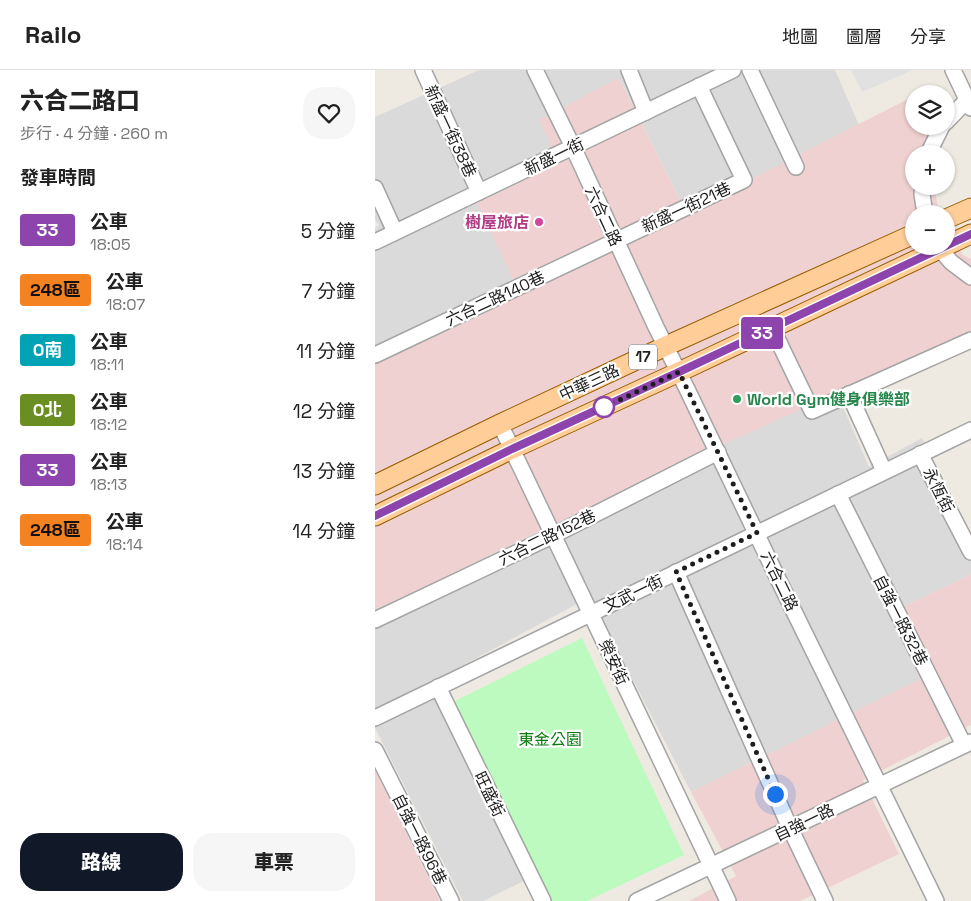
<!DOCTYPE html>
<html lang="zh-TW">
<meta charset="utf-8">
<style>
:root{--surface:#fff;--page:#f6f6f6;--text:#222;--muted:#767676;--line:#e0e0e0;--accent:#111827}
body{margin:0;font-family:"Space Grotesk","Noto Sans TC",sans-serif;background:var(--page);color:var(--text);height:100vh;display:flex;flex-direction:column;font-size:19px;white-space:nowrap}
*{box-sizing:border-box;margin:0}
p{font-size:16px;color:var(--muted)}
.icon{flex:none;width:28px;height:28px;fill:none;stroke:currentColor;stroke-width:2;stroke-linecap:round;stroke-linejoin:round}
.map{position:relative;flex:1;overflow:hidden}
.sheet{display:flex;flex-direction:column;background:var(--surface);width:375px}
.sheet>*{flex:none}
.badge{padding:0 10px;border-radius:4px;font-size:18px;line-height:32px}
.buttons{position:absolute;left:530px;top:15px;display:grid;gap:10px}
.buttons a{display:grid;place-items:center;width:50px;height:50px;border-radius:50%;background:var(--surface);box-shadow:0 1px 4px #0004;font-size:25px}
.you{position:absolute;width:25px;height:25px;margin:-12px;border:4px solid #fff;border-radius:50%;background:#1a73e8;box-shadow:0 0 0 8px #1a73e833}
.map>.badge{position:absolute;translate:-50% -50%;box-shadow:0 0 0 2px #fff}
h2{padding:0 20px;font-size:19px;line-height:45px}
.round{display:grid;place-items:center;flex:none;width:52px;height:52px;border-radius:20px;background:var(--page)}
.summary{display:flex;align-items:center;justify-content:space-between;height:85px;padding:0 20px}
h1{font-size:24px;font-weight:800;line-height:38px}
.button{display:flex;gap:10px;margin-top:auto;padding:10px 20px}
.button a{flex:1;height:58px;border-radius:20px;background:var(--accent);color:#fff;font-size:20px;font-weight:800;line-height:58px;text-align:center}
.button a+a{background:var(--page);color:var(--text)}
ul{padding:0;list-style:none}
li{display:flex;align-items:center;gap:15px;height:60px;padding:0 20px}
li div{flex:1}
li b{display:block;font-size:19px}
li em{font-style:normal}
li .badge{min-width:55px;font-weight:700;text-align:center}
header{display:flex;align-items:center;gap:30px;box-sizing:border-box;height:70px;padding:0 25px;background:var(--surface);border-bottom:1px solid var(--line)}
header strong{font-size:24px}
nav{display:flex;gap:28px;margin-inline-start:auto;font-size:18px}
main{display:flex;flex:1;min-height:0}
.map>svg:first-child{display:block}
</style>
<header>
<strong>Railo</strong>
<nav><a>地圖</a><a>圖層</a><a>分享</a></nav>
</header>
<main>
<section class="sheet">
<div class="summary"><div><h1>六合二路口</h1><p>步行 · 4 分鐘 · 260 m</p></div><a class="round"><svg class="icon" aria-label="heart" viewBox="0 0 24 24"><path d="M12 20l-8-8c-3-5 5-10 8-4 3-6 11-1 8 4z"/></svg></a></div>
<h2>發車時間</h2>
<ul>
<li><span class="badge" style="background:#8e44ad;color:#fff">33</span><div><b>公車</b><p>18:05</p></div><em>5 分鐘</em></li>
<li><span class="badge" style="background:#f58220;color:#111">248區</span><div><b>公車</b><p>18:07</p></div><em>7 分鐘</em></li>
<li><span class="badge" style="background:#00a3b4;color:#fff">0南</span><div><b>公車</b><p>18:11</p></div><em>11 分鐘</em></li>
<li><span class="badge" style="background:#6b8e23;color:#fff">0北</span><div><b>公車</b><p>18:12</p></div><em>12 分鐘</em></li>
<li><span class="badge" style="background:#8e44ad;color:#fff">33</span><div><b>公車</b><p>18:13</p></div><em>13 分鐘</em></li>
<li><span class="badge" style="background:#f58220;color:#111">248區</span><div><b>公車</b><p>18:14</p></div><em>14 分鐘</em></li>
</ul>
<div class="button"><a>路線</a><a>車票</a></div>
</section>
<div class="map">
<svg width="596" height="831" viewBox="0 0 596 831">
<rect width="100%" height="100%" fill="#eeeae2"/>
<g fill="#dbdada">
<polygon points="104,0 460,0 484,55 311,142 244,8 185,93 103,133 145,224 0,293 0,158 4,155 0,150 0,47"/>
<polygon points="462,323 494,397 547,368 596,464 596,504 514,544 546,609 316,722 215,527 53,614 151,810 108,831 88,831 0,658 0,540 330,382"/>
</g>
<g fill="#f0d1d1">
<polygon points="244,8 311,142 539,26 539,56 571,56 571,32 574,37 571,63 565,84 539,84 539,116 559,116 564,144 539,144 539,176 571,176 571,157 588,185 596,189 596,280 590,267 330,382 0,540 0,292 145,224 102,133 184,93 164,50"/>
<polygon points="596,504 596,655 488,710 524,784 425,831 314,831 361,806 316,722 545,609 514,544"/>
<polygon points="0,700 65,831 0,831"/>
</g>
<polygon fill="#bdfabf" points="207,568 309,785 212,831 172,831 78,632"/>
<polygon fill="#e1e1e1" points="476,0 538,0 487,22"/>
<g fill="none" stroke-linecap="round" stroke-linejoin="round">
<g stroke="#a4a4a4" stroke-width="18">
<g id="minor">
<polyline points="48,0 104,122"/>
<polyline points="160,0 198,77 281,257 312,319 406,515 561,831"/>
<polyline points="254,0 271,42"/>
<polyline points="375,0 421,97"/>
<polyline points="578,0 596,38"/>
<polyline points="571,52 592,30"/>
<polyline points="553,84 567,56"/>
<polyline points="548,116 547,124 550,144"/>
<polyline points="0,118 20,162"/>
<polyline points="0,172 358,0"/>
<polyline points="565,179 576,192 596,207"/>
<polyline points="397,258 437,341 596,270"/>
<polyline points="0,285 369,110 324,16"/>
<polyline points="474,324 509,401"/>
<polyline points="125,354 353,831"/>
<polyline points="545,384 596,482"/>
<polyline points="463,424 589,675"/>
<polyline points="301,502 415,758 450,831"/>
<polyline points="0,550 179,465 343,382"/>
<polyline points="63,617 168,831"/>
<polyline points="0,648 596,360"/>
<polyline points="0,680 76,831"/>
<polyline points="262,831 596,672"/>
</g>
</g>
<g stroke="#965d00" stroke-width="21">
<g id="major">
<polyline points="571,149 596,138"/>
<polyline points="0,415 125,354 291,276 539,164"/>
<polyline points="0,446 137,379 304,302 596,164"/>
</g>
</g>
<use href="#minor" stroke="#fff" stroke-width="15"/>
<use href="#major" stroke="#fecd98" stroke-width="19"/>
</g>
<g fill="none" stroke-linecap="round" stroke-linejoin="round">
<g stroke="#fff" stroke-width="11">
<polyline id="line" points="0,446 137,379 304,302 596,164"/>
</g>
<use href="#line" stroke="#8e44ad" stroke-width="8"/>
<polyline stroke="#1d1d1d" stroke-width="5" stroke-dasharray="0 9" points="229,337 221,341 304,302 382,463 301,502 400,724"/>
</g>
<circle fill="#d1479c" stroke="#fff" stroke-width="2" cx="164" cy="152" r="5"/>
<circle fill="#2e9e5b" stroke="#fff" stroke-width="2" cx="362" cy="329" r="5"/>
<circle fill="#fff" stroke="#8e44ad" stroke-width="2.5" cx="229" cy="337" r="10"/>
<g text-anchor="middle" stroke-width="4.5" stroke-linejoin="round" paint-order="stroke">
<rect fill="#fff" stroke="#616161" stroke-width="1" x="254" y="274.5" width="28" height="25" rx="4"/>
<g font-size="15" font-weight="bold" fill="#1d1d1d">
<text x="268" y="292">17</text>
</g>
<g font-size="16" fill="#1d1d1d" stroke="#fff">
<text transform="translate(76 61) rotate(65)" y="6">新盛一街38巷</text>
<text transform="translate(179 86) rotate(-26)" y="6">新盛一街</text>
<text transform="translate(311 137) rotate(-25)" y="6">新盛一街21巷</text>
<text transform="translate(229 146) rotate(65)" y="6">六合二路</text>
<text transform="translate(120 228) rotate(-25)" y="6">六合二路140巷</text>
<text transform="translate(214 312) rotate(-25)" y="6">中華三路</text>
<text transform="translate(564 420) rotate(63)" y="6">永恆街</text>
<text transform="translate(172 467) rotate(-26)" y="6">六合二路152巷</text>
<text transform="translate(405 511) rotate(64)" y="6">六合二路</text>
<text transform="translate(258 523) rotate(-26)" y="6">文武一街</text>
<text transform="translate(526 550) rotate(63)" y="6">自強一路32巷</text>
<text transform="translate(239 592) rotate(65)" y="6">榮安街</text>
<text transform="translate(115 724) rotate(64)" y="6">旺盛街</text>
<text transform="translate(429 752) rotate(-26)" y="6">自強一路</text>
<text transform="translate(45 769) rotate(63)" y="6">自強一路96巷</text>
</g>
<g font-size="16" font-weight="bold" fill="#b23c85" stroke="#fff" text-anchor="end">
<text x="154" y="158">樹屋旅店</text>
</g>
<g font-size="16" font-weight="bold" fill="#27864d" stroke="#fff" text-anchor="start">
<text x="372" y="335">World Gym健身俱樂部</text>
</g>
<g font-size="16" fill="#097d0d" stroke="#fff">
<text x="175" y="675">東金公園</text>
</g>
</g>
</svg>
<div class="buttons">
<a><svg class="icon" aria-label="layers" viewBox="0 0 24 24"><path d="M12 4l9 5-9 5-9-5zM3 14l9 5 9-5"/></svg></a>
<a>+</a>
<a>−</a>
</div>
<div class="you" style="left:400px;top:724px"></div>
<b class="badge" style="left:387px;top:263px;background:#8e44ad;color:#fff">33</b>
</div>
</main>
